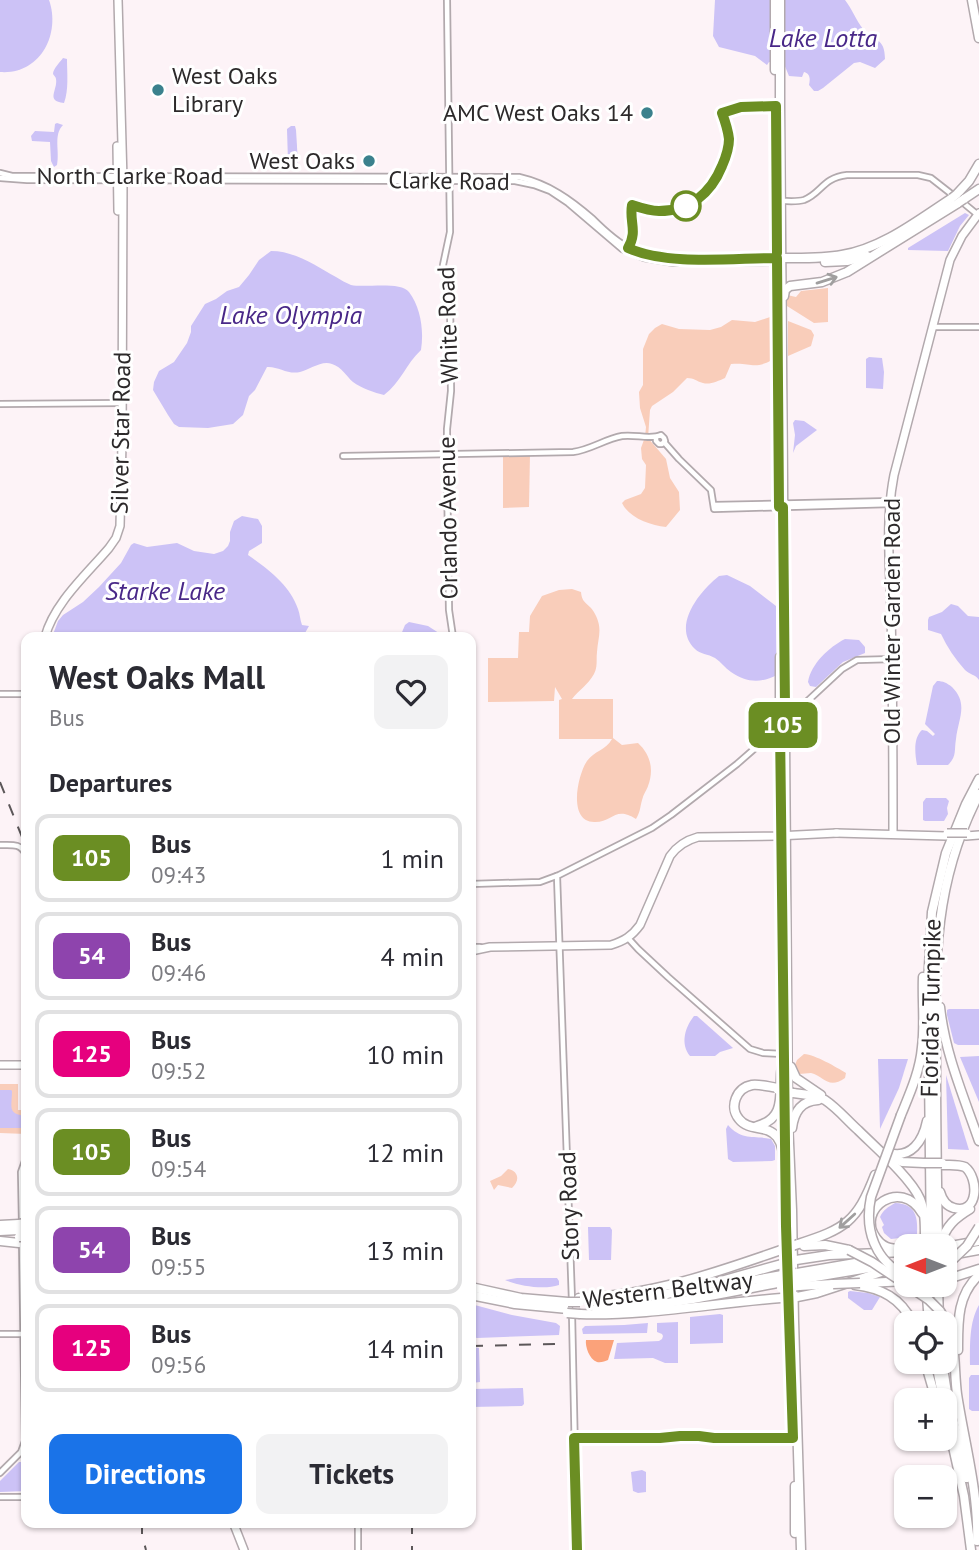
<!DOCTYPE html>
<meta charset="utf-8">
<style>
:root{--surface:#fff;--page:#f2f2f3;--text:#2b2b33;--muted:#7c7c81;--line:#e1e1e2;--accent:#1a73e8}
body{margin:0;font-family:"PT Sans",sans-serif;background:var(--page);color:var(--text);height:100vh;display:flex;flex-direction:column;font-size:26px;white-space:nowrap}
*{box-sizing:border-box;margin:0}
p{font-size:23px;color:var(--muted)}
.icon{flex:none;width:38px;height:38px;fill:none;stroke:currentColor;stroke-width:2;stroke-linecap:round;stroke-linejoin:round}
.map{position:relative;flex:1;overflow:hidden}
.side{position:absolute;left:21px;top:632px;width:455px;height:896px;display:flex;flex-direction:column;background:var(--surface);border-radius:14px;box-shadow:0 2px 5px #0004}
.side>*{flex:none}
.badge{padding:0 14px;border-radius:10px;font-size:24px;line-height:46px}
.needle{width:46px;rotate:270deg}
.fabs{position:absolute;left:894px;top:1234px;display:grid;gap:14px}
.fabs a{display:grid;place-items:center;width:63px;height:63px;border-radius:14px;background:var(--surface);box-shadow:0 2px 5px #0004;font-size:35px}
.map>.badge{position:absolute;translate:-50% -50%;box-shadow:0 0 0 4px #fff}
h2{padding:0 28px;font-size:26px;line-height:63px}
.round{display:grid;place-items:center;flex:none;width:74px;height:74px;border-radius:14px;background:var(--page)}
.summary{display:flex;align-items:center;justify-content:space-between;height:119px;padding:0 28px}
h1{font-size:33px;font-weight:600;line-height:52px}
.action{display:flex;gap:14px;margin-top:auto;padding:14px 28px}
.action a{flex:1;height:80px;border-radius:14px;background:var(--accent);color:#fff;font-size:28px;font-weight:600;line-height:80px;text-align:center}
.action a+a{background:var(--page);color:var(--text)}
ul{padding:0;list-style:none}
li{display:flex;align-items:center;gap:21px;height:88px;margin:0 14px 10px;padding:0 14px;border:4px solid var(--line);border-radius:14px}
li div{flex:1}
li b{display:block;font-size:26px}
li em{font-style:normal}
li .badge{min-width:77px;font-weight:700;text-align:center}
.map>svg:first-child{display:block}
</style>
<div class="map">
<svg width="979" height="1550" viewBox="0 0 979 1550">
<rect width="100%" height="100%" fill="#fdf3f7"/>
<g fill="#f9cdba">
<polygon points="828,288 828,322 814,323 787,306 787,295 796,297 801,291"/>
<path d="M773,316L772,360C754,370 750,362 731,364L725,378C718,381 710,385 703,383C696,381 694,378 687,378L673,392L652,406L650,410L648,438L666,459L670,478L679,492L680,510L666,527C650,525 629,518 622,503L625,500L641,494L645,488L646,465L642,459L641,448L645,437L646,427L640,408L639,392L643,385V349L649,334L655,328L662,324L679,329L710,330L721,327L732,320L755,322Z"/>
<polygon points="788,321 811,330 814,335 811,346 788,356"/>
<polygon points="530,454 529,507 503,508 503,455"/>
<path d="M572,589L581,592C582,605 590,603 595,614C603,629 598,637 597,652C596,660 598,666 594,674C588,685 579,690 572,699H613V738L622,745L638,743C651,755 654,770 648,786C648,787 643,796 643,797C640,805 641,811 636,819C615,805 612,823 594,822C567,821 578,774 587,761C594,751 606,750 612,739H559V700L562,699L555,687L554,701L488,702V658H518L519,632H529L530,616L542,596L559,590Z"/>
<path d="M804,1054C816,1055 836,1067 846,1073L845,1078C828,1090 824,1076 811,1073C807,1073 803,1074 799,1074L795,1065L797,1060Z"/>
<polygon points="0,1084 18,1084 18,1110 26,1110 26,1134 0,1133"/>
<path d="M508,1169C519,1171 520,1181 512,1188L498,1185L494,1190L490,1181L501,1176Z"/>
</g>
<path fill="#fba27a" d="M586,1340H614L608,1360C605,1361 601,1363 597,1362C589,1359 585,1346 586,1340Z"/>
<g fill="#ccc2f6">
<path d="M0,0H49C61,34 40,75 0,72Z"/>
<path d="M715,0H845C852,9 856,20 863,29C874,42 885,37 885,59L875,68L860,62L854,63L823,88L818,91H814L809,85C810,80 811,74 804,72L802,77L789,76L784,64L769,62L767,65L755,56L719,47L713,36Z"/>
<path d="M63,58L67,59C67,73 69,90 64,103C45,101 58,90 56,79C56,77 54,76 53,74C53,69 60,62 63,58Z"/>
<path d="M57,123L63,125C53,135 60,151 57,165L54,167L51,161L50,142L32,141L31,136L35,131L54,132L55,124Z"/>
<polygon points="291,126 295,126 296,130 298,163 289,163 288,162 287,129"/>
<polygon points="965,213 969,215 960,226 948,251 908,250 908,248"/>
<path d="M271,251C295,251 316,266 336,277C341,280 346,283 351,285C365,288 401,281 409,292C421,308 424,331 421,350C406,364 401,382 384,395C375,393 361,388 353,382C346,376 342,367 332,364C321,360 310,370 300,372C288,375 278,366 267,367L255,390L249,396L243,415L233,424L208,428L179,427L174,424L168,415L153,390L154,382L159,371L174,362L187,343L191,332V326L205,304L216,299L227,291L239,287L249,275L259,260Z"/>
<polygon points="869,357 882,358 884,372 883,389 866,388 866,359"/>
<polygon points="795,420 804,421 817,430 796,446 793,453 795,435 793,423"/>
<path d="M242,516L258,519L262,526V543L249,551L248,555C268,569 290,585 298,609C300,614 300,620 302,625L309,626L305,633L307,636L313,634L314,637H52L58,621L63,615L83,602L99,587L121,563L131,545L134,543L147,547L177,543L194,551L214,554L223,551L228,546L230,541V532L234,521Z"/>
<path d="M727,575L750,586L776,606L777,675C762,683 746,683 731,672C725,668 721,662 715,658C708,654 700,654 695,649C671,626 700,591 719,576Z"/>
<path d="M951,604L958,606L968,616L979,617V680C975,674 970,675 965,670C955,659 947,647 941,634L928,630V620L929,617L942,612Z"/>
<polygon points="409,622 428,626 445,637 400,637 405,625"/>
<path d="M845,639L859,640L865,647V653L843,662L816,687L810,686L808,682C811,664 829,647 845,639Z"/>
<path d="M937,681C943,681 947,683 952,687C969,704 958,719 956,739C954,751 957,756 948,765H917C915,754 913,738 922,730L927,731L933,736L935,734L925,724L933,686Z"/>
<polygon points="926,798 946,798 949,801 947,808 948,814 944,821 925,821 923,820 923,802"/>
<polygon points="949,1009 979,1009 979,1045 958,1045 954,1043 947,1015 947,1010"/>
<path d="M694,1016H697L733,1048L720,1052L715,1056H690C680,1044 685,1027 694,1016Z"/>
<polygon points="979,1056 979,1102 960,1057"/>
<polygon points="878,1059 908,1059 899,1088 880,1129"/>
<polygon points="946,1075 969,1150 948,1149"/>
<path d="M0,1090H11L12,1091C12,1107 7,1114 26,1116V1128H0Z"/>
<path d="M728,1125C742,1141 753,1135 771,1139L775,1146V1160L772,1161L733,1162L728,1159L726,1129Z"/>
<path d="M895,1203C917,1204 918,1218 917,1236L891,1239L884,1233L882,1227L884,1225L880,1217C883,1210 888,1207 895,1203Z"/>
<polygon points="588,1227 610,1227 612,1230 611,1260 589,1260"/>
<path d="M517,1278H557L559,1281V1285C544,1290 520,1286 505,1280Z"/>
<polygon points="850,1291 868,1293 880,1297 872,1310 864,1310 848,1298 848,1292"/>
<polygon points="471,1304 512,1315 556,1323 560,1326 559,1335 477,1338 473,1337 471,1330"/>
<path d="M979,1305V1365H970C970,1346 969,1322 979,1305Z"/>
<polygon points="720,1314 723,1315 723,1343 690,1344 690,1317"/>
<polygon points="678,1322 678,1363 665,1363 653,1358 614,1359 617,1343 659,1341 662,1339 663,1336 662,1334 657,1332 657,1323"/>
<polygon points="648,1323 647,1333 583,1334 582,1329 585,1326 624,1325"/>
<polygon points="471,1347 479,1348 480,1382 472,1383 471,1381"/>
<polygon points="971,1375 979,1375 979,1411 972,1411 969,1409 969,1378"/>
<polygon points="523,1388 524,1404 522,1406 471,1407 471,1389"/>
<polygon points="19,1462 23,1462 26,1468 26,1491 0,1492 0,1481"/>
<polygon points="642,1470 646,1472 646,1492 638,1493 633,1491 631,1472"/>
</g>
<g fill="none" stroke-linecap="round" stroke-linejoin="round">
<g stroke="#b2a9ad" stroke-width="8">
<g id="minor">
<polyline points="447,0 450,232 443,265 450,296 451,391 447,429 447,470 449,610 453,637"/>
<path d="M0,173L12,176H43L519,177C549,184 570,199 593,219C604,230 617,242 631,249C665,266 737,259 776,258"/>
<polyline points="0,178 27,180 515,181 534,185 550,191 568,203 622,249 644,258 674,263 777,262"/>
<path d="M781,201C788,201 797,202 804,200C822,193 822,178 847,175H918L931,178L954,196"/>
<polyline points="961,201 978,215"/>
<polyline points="933,327 979,327"/>
<polyline points="0,404 122,403"/>
<polyline points="664,442 679,459 711,490 714,509 892,504"/>
<path d="M343,456L573,452C590,450 605,439 622,436C635,434 650,440 661,435L664,438L665,441L662,444H659L656,441V438"/>
<polyline points="714,505 892,501"/>
<polyline points="0,694 26,694"/>
<polyline points="772,738 780,740"/>
<path d="M0,845C12,845 21,843 26,855"/>
<polyline points="557,876 572,1301"/>
<polyline points="471,884 540,882 559,875 652,828 671,815 737,764 785,722 842,669 857,660 894,659"/>
<polyline points="628,938 638,949 668,977 750,1049 763,1053 783,1054"/>
<polyline points="471,947 480,947"/>
<polyline points="22,1223 21,1172 26,1158"/>
<polyline points="572,1314 577,1550"/>
<polyline points="0,1334 25,1334"/>
<polyline points="574,1438 699,1436 714,1438 793,1438"/>
<polyline points="0,1473 21,1452 25,1441 22,1242"/>
<polyline points="0,1497 26,1497"/>
<polyline points="358,1522 358,1550"/>
</g>
</g>
<g stroke="#b2a9ad" stroke-width="10">
<g id="major">
<polyline points="117,146 118,211"/>
<path d="M45,637C54,603 87,574 109,548L116,538L120,526L122,443L123,180L118,0"/>
<polyline points="836,833 946,836"/>
<path d="M893,834C893,760 893,687 891,614C890,567 885,521 894,475L950,260L962,236L979,213"/>
<polyline points="966,836 979,835"/>
<path d="M471,951L490,947L611,945C624,941 632,936 640,925L670,856C677,846 687,840 698,837L777,836L837,833"/>
<polyline points="0,1065 26,1065"/>
<polyline points="233,1522 244,1550"/>
</g>
</g>
<g stroke="#b2a9ad" stroke-width="11">
<g id="highway">
<polyline points="775,0 775,70"/>
<polyline points="780,0 780,106 788,1121 792,1210 794,1321 801,1550"/>
<polyline points="972,0 979,38"/>
<polyline points="957,194 969,181 979,164"/>
<polyline points="964,199 979,189"/>
<path d="M777,258C799,258 821,259 842,255C883,248 918,220 952,198"/>
<polyline points="825,262 847,261 867,256"/>
<polyline points="784,296 785,290 790,286 822,282 847,272 958,203"/>
<polyline points="780,657 780,707"/>
<path d="M940,1007C945,1054 964,1097 979,1141"/>
<polyline points="791,1067 796,1078 821,1095"/>
<path d="M779,1088C770,1087 760,1084 752,1085C736,1088 729,1107 739,1119C749,1132 767,1124 777,1137C784,1146 783,1158 784,1168"/>
<path d="M793,1093C803,1094 816,1095 825,1100C837,1108 847,1120 858,1130C875,1147 911,1178 920,1199C925,1211 925,1224 925,1237"/>
<path d="M901,1115C910,1093 920,1071 922,1047C925,1024 922,1001 923,977"/>
<path d="M757,1126C784,1119 780,1098 781,1076C781,1069 783,1061 784,1054"/>
<path d="M792,1128C794,1112 801,1101 818,1100"/>
<polyline points="885,1153 902,1162 924,1163"/>
<path d="M889,1153C911,1159 923,1141 927,1121"/>
<polyline points="785,1165 788,1308 790,1365"/>
<path d="M940,1192C942,1199 946,1206 954,1208C979,1215 979,1178 965,1167C958,1164 950,1165 942,1165"/>
<polyline points="0,1225 19,1224"/>
<polyline points="0,1231 19,1230"/>
<polyline points="0,1241 19,1243"/>
<path d="M941,1243C946,1226 955,1218 970,1209"/>
<polyline points="25,1244 26,1244"/>
<path d="M798,1244C845,1229 857,1222 875,1175"/>
<polyline points="804,1246 825,1245 849,1250"/>
<polyline points="931,1246 928,984 932,912 946,853 966,804 979,779"/>
<path d="M938,1246C937,1187 936,1129 936,1070C935,969 931,887 979,794"/>
<polyline points="945,1247 979,1241"/>
<path d="M900,1249C890,1249 882,1247 876,1238C855,1209 901,1177 922,1213"/>
<polyline points="945,1256 979,1250"/>
<polyline points="797,1273 873,1260"/>
<polyline points="797,1280 881,1266"/>
<polyline points="945,1280 979,1269"/>
<polyline points="867,1283 906,1281"/>
<polyline points="926,1284 929,1323"/>
<polyline points="938,1284 939,1323"/>
<path d="M855,1285C881,1288 901,1298 913,1323"/>
<polyline points="720,1286 782,1275"/>
<polyline points="799,1286 833,1284"/>
<polyline points="471,1287 521,1298 568,1302"/>
<polyline points="471,1295 515,1304 568,1309"/>
<polyline points="662,1295 710,1284 796,1260 829,1255 906,1252"/>
<path d="M579,1298C649,1296 715,1273 781,1250"/>
<polyline points="612,1301 665,1295"/>
<path d="M596,1309C658,1308 721,1294 782,1282"/>
<path d="M580,1314C653,1316 724,1301 797,1297L817,1293L906,1264"/>
<path d="M948,1324C956,1346 954,1371 957,1394C964,1441 979,1494 977,1541"/>
<path d="M958,1350C958,1322 957,1295 979,1275"/>
<polyline points="925,1362 936,1400"/>
<polyline points="936,1362 943,1400"/>
<polyline points="942,1362 947,1393 967,1478"/>
<polyline points="791,1382 793,1439"/>
<polyline points="945,1411 964,1496 971,1550"/>
<polyline points="795,1486 795,1533"/>
</g>
</g>
<use href="#minor" stroke="#fff" stroke-width="4.5"/>
<use href="#major" stroke="#fff" stroke-width="7"/>
<use href="#highway" stroke="#fff" stroke-width="8"/>
<g stroke="#5c5759" stroke-width="2" stroke-dasharray="12 12" stroke-linecap="butt">
<polyline points="0,782 26,847"/>
<polyline points="471,1346 555,1344"/>
<polyline points="142,1522 142,1535 146,1550"/>
<polyline points="412,1522 412,1550"/>
</g>
<g stroke="#b2a9ad" stroke-width="10" stroke-linecap="butt">
<polyline id="major-bridge" points="947,833 967,833"/>
</g>
<g stroke="#b2a9ad" stroke-width="11" stroke-linecap="butt">
<g id="highway-bridge">
<polyline points="952,198 957,194"/>
<polyline points="958,203 964,199"/>
<polyline points="778,1090 793,1093"/>
<path d="M901,1115L871,1197C864,1230 875,1261 906,1276"/>
<polyline points="924,1163 942,1163"/>
<polyline points="19,1224 25,1223"/>
<polyline points="19,1230 25,1230"/>
<polyline points="19,1237 25,1237"/>
<polyline points="924,1246 945,1243"/>
<polyline points="781,1250 798,1244"/>
<polyline points="849,1250 872,1262 929,1300 940,1311 948,1324"/>
<polyline points="945,1267 967,1246 979,1227"/>
<polyline points="782,1275 797,1273"/>
<polyline points="782,1282 797,1280"/>
<polyline points="833,1284 860,1283"/>
<polyline points="781,1288 799,1286"/>
<polyline points="568,1302 580,1302"/>
<polyline points="567,1313 580,1314"/>
</g>
</g>
<use href="#major-bridge" stroke="#fff" stroke-width="7"/>
<use href="#highway-bridge" stroke="#fff" stroke-width="8"/>
</g>
<defs><path id="oneway-shaft" d="M-6 0H5M1.5-3L5.5 0L1.5 3" fill="none" stroke-width="1.6" stroke-linecap="round" stroke-linejoin="round" transform="scale(1.75)"/></defs>
<g stroke="#a09f9f">
<use href="#oneway-shaft" transform="translate(827 280) rotate(-17)"/>
<use href="#oneway-shaft" transform="translate(847 1221) rotate(138)"/>
</g>
<g fill="none" stroke-linecap="round" stroke-linejoin="round">
<g stroke="#fff" stroke-width="16">
<path id="line" d="M577,1550L574,1438H660L680,1436H699L714,1438H793L786,1226L780,727L794,714H790L785,708L783,507H779L777,258C733,258 668,266 628,248C638,231 629,222 632,205C641,208 650,211 659,211C690,211 711,193 722,166C726,157 729,149 729,139C728,130 725,121 722,113L741,107L776,106L777,253"/>
</g>
<use href="#line" stroke="#6b8e23" stroke-width="10"/>
</g>
<g fill="#3b818d" stroke="#fff" stroke-width="2.5">
<circle cx="158" cy="90" r="7"/>
<circle cx="647" cy="113" r="7"/>
<circle cx="369" cy="161" r="7"/>
</g>
<circle fill="#fff" stroke="#6b8e23" stroke-width="3.5" cx="686" cy="206" r="14"/>
<g text-anchor="middle" stroke-width="6" stroke-linejoin="round" paint-order="stroke">
<g font-size="24" fill="#2c292a" stroke="#fff" text-anchor="end">
<text x="172" y="84" text-anchor="start">West Oaks<tspan x="172" dy="28">Library</tspan></text>
<text x="633" y="121">AMC West Oaks 14</text>
<text x="355" y="169">West Oaks</text>
</g>
<g font-size="24" fill="#2c292a" stroke="#fff">
<text x="130" y="184">North Clarke Road</text>
<text transform="translate(449 181) rotate(1)" y="8">Clarke Road</text>
<text transform="translate(448 325) rotate(-92)" y="8">White Road</text>
<text transform="translate(121 433) rotate(-89)" y="8">Silver Star Road</text>
<text transform="translate(448 518) rotate(-91)" y="8">Orlando Avenue</text>
<text transform="translate(892 621) rotate(-90)" y="8">Old Winter Garden Road</text>
<text transform="translate(931 1008) rotate(-89)" y="8">Florida's Turnpike</text>
<text transform="translate(569 1206) rotate(-92)" y="8">Story Road</text>
<text transform="translate(668 1290) rotate(-7)" y="8">Western Beltway</text>
</g>
<g font-size="26" font-style="italic" fill="#492888" stroke="#fff">
<text x="823" y="47">Lake Lotta</text>
<text x="291" y="324">Lake Olympia</text>
<text x="165" y="600">Starke Lake</text>
</g>
</g>
</svg>
<div class="fabs">
<a><svg class="needle" viewBox="-14 -14 28 28"><path d="M0-13l5 13h-10z" fill="#e53935"/><path d="M0 13l5-13h-10z" fill="#7c7c81"/></svg></a>
<a><svg class="icon" aria-label="locate" viewBox="0 0 24 24"><circle cx="12" cy="12" r="6"/><path d="M12 2v4M12 18v4M2 12h4M18 12h4"/></svg></a>
<a>+</a>
<a>−</a>
</div>
<b class="badge" style="left:783px;top:725px;background:#6b8e23;color:#fff">105</b>
<section class="side">
<div class="summary"><div><h1>West Oaks Mall</h1><p>Bus</p></div><a class="round"><svg class="icon" aria-label="heart" viewBox="0 0 24 24"><path d="M12 20l-8-8c-3-5 5-10 8-4 3-6 11-1 8 4z"/></svg></a></div>
<h2>Departures</h2>
<ul>
<li><span class="badge" style="background:#6b8e23;color:#fff">105</span><div><b>Bus</b><p>09:43</p></div><em>1 min</em></li>
<li><span class="badge" style="background:#8e44ad;color:#fff">54</span><div><b>Bus</b><p>09:46</p></div><em>4 min</em></li>
<li><span class="badge" style="background:#e6007e;color:#fff">125</span><div><b>Bus</b><p>09:52</p></div><em>10 min</em></li>
<li><span class="badge" style="background:#6b8e23;color:#fff">105</span><div><b>Bus</b><p>09:54</p></div><em>12 min</em></li>
<li><span class="badge" style="background:#8e44ad;color:#fff">54</span><div><b>Bus</b><p>09:55</p></div><em>13 min</em></li>
<li><span class="badge" style="background:#e6007e;color:#fff">125</span><div><b>Bus</b><p>09:56</p></div><em>14 min</em></li>
</ul>
<div class="action"><a>Directions</a><a>Tickets</a></div>
</section>
</div>
